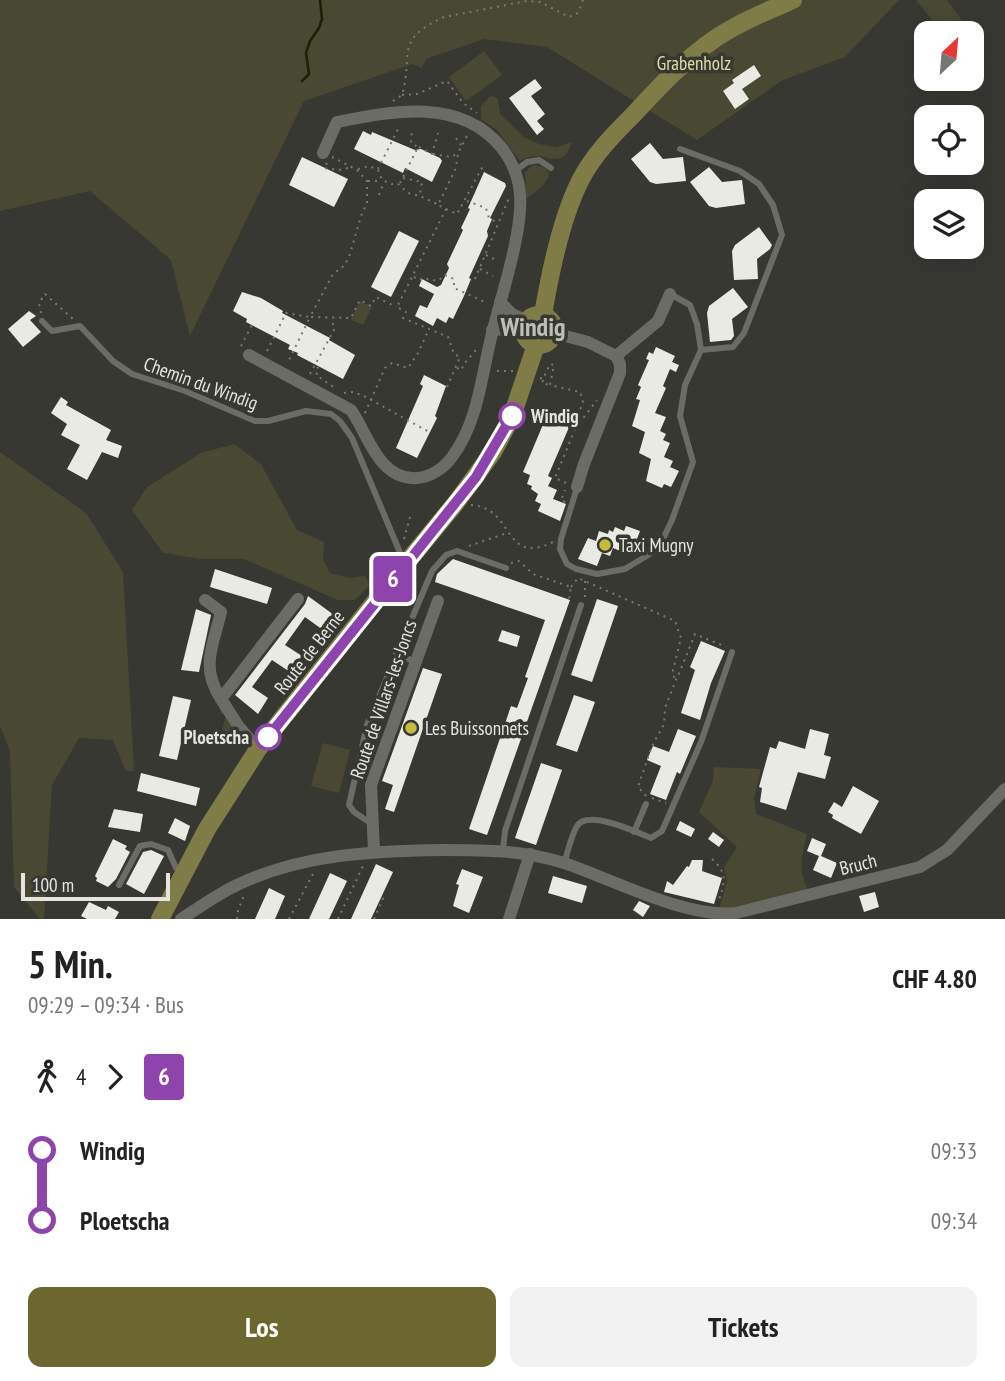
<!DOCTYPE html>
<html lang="de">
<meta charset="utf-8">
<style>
:root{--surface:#fff;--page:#f2f2f2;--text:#222;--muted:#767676;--accent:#6b672e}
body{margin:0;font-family:"PT Sans Narrow",sans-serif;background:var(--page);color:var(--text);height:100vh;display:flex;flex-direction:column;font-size:26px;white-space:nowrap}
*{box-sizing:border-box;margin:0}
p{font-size:23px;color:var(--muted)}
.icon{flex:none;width:38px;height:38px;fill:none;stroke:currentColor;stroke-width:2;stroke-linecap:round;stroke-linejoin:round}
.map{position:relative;height:919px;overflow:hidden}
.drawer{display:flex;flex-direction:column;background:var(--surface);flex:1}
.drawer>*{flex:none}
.badge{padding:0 14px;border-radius:5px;font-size:24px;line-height:46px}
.needle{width:46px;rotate:26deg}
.tools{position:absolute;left:914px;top:21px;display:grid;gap:14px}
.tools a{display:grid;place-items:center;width:70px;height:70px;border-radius:14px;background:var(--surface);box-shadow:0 7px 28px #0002;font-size:35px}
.scale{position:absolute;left:21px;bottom:18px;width:149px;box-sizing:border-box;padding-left:7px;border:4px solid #e4e4e1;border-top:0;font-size:19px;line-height:24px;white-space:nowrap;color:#e4e4e1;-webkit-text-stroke:5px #383833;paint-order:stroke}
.map>.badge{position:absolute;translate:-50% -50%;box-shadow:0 0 0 4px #fff}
.legs{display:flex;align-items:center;gap:10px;height:77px;padding:0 28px;font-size:23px}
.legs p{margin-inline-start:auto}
.head{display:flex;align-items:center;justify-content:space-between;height:119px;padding:0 28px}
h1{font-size:38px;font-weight:600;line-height:52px}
.button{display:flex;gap:14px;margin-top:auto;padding:14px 28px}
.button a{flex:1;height:80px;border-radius:14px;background:var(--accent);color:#fff;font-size:28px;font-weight:600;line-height:80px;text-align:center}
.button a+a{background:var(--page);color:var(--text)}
ul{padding:0 28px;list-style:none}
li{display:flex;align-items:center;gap:24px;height:70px;font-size:26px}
li i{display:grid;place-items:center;width:10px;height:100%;margin:0 9px;background:currentColor}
li i::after{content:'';width:18px;height:18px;margin:-9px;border:5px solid;border-radius:50%;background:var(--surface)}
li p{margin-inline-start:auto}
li:first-child i{background:linear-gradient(#0000 50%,currentColor 0)}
li:last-child i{background:linear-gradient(currentColor 50%,#0000 0)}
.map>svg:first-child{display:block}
</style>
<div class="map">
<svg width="1005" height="919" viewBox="0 0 1005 919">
<rect width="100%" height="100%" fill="#383833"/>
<g fill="#494832">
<polygon points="0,0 899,0 845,57 781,81 697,140 547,47 484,39 426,59 422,68 412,64 304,101 190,336 171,260 90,191 0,211"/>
<polygon points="916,0 947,0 965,24 941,31"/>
<polygon points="484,51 502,75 466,101 449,77"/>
<path d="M490,96L498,98L500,114L524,137L539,144L556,147L572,142C562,175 543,146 520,161L497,130L481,119V107Z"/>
<path d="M533,165C567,169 537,191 526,199L525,172Z"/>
<polygon points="360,301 372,307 363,325 351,320"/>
<polygon points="234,444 261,464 297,530 324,542 323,560 330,573 349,578 365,576 370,585 355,600 338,600 244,559 201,559 163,553 132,510 147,487 201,453"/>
<polygon points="0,452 86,513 123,572 134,771 126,771 113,740 79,738 52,785 44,919 40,919 14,887 10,751 0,726"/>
<polygon points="221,707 234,725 231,738 228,741 219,743 226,715 220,713"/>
<polygon points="323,743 350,750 339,793 311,786"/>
<path d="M714,767L761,769L754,798L756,814L807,834C802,855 797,871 809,891L743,908L719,909L727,881L724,867L737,847L699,812L713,781Z"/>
</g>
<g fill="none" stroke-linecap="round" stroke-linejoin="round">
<polyline stroke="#201e05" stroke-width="2.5" points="302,81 309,74 306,53 310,41 319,28 322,19 320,0"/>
</g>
<g fill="#eaeae4">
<polygon points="754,65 761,76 742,89 749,99 735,109 723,91 734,83 732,80"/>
<polygon points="535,79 542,88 531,96 545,114 537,121 544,129 537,135 509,98"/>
<polygon points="363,131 371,135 372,132 415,150 421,149 440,158 442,161 432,182 405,168 403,173 354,149"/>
<polygon points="650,143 663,159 683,157 686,181 656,184 650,182 631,159"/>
<polygon points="302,157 348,179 334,207 289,185"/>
<polygon points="709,167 722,182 742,180 745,204 716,208 709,206 690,182"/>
<polygon points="484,172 505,183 506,186 490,218 492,219 487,231 488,236 469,278 471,279 464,296 453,319 449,317 446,323 437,318 433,326 415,316 420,305 427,308 434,294 419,286 422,279 437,287 441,285 449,268 447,264 463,230 461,228 470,209 468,208"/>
<polygon points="759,227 772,245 770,249 757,259 758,279 734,280 732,251 735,245"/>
<polygon points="399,231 419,241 391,297 371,287"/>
<polygon points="733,288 748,307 732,319 734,336 731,340 710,342 707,313 709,306"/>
<polygon points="242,292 261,298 283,311 282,313 330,338 329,340 355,355 343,379 297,355 298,353 288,349 290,345 246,322 247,319 233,311"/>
<polygon points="29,311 36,316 30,320 41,332 23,347 8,329"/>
<polygon points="656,347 675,356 672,362 679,365 676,372 670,369 663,386 666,388 655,413 666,417 660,431 666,434 663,440 670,443 664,457 673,461 670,467 679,471 671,487 664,484 662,488 646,481 651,459 639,453 645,432 632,426 640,400 636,399 641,387 638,385 649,360 646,359 649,352 653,354"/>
<polygon points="424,375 446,386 435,416 437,418 417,458 396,448 423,386 420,384"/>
<polygon points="61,397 68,402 66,405 111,430 106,440 122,446 118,458 102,452 87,480 67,469 80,445 61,435 67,424 51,413"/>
<polygon points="547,415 570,425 548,476 552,478 548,486 557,490 553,499 566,504 560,521 538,511 541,504 535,501 538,494 531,489 532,486 527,484 530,475 523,472"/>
<polygon points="626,526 640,531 634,547 626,544 623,552 613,548 610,556 602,553 597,566 578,559 588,538 596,541 599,531 608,534 609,530 613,532 615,527 624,531"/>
<polygon points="453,559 570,600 487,835 469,829 511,706 517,708 528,678 525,677 545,620 435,582 437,574"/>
<polygon points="215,569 272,588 267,604 210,587"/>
<polygon points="308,596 334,615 323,630 305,617 285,645 302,656 290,672 272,660 252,687 268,698 258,714 235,695 305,604"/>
<polygon points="597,599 618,606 592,682 571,675"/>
<polygon points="196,609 211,615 199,672 181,670"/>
<polygon points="502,630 520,636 517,647 498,641"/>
<polygon points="701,641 725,651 711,683 700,720 681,713 695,670 690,667"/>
<polygon points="423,668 442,674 394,812 385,809 393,785 382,781"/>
<polygon points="574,695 595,702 577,752 556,745"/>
<polygon points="173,696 191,700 177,760 159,756"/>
<polygon points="678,729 696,736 680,774 677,772 666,800 650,794 661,766 647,760 653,746 669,752"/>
<polygon points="810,729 829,734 824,755 831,757 825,779 798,772 786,810 760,802 762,788 759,787 770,747 776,749 779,741 805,749"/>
<polygon points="541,763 562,770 536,845 515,838"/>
<polygon points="141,773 200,788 196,806 137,791"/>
<polygon points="853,786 879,801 861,834 832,818 833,815 828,812 834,802 842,807"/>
<polygon points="114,809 143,814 140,832 108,827"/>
<polygon points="175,818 190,826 185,841 168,833"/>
<polygon points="680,821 695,829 691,837 676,830"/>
<polygon points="713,832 724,840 719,847 708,839"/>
<polygon points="812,838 826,844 821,856 837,863 831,878 813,870 819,856 807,851"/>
<polygon points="113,839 127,846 125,849 130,852 116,879 108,887 96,881 97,878 95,876"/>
<polygon points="151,850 164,856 144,894 126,884 143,852"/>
<polygon points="692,860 703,860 702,871 722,878 714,904 664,892 667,881 673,885 687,866 689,867"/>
<polygon points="376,864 393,872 371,919 351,919"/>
<polygon points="462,869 483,877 469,913 453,906 459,885 456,884"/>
<polygon points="330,873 347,881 329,919 309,919"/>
<polygon points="553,876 587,886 582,903 548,893"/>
<polygon points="269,888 285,896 275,919 255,919"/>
<polygon points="875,892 879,907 864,912 859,896"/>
<polygon points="639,901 650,906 643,917 633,910"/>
<polygon points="89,902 106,910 108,906 119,912 115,919 87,919 81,916"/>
</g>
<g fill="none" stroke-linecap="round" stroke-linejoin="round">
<g stroke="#797974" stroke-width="2" stroke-dasharray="2 5" stroke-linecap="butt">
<polyline points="402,95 417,94 447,81 463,103 477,113"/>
<path d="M393,101L402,95C414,54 393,40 444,17L527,1L540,2L569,17L578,13L583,0"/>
<polyline points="456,138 461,145"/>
<polyline points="419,147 432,154 438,133"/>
<polyline points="433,154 451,157 458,153"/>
<polyline points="332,157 357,170 367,181 367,203 361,216 350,254 345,265 333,274 310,317 351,318 360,300 371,306 376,297 396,307"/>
<polyline points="327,163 324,168 339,170 352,167"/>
<polyline points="358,169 369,166 378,170 382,180 392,184 397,183 408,193 420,196 437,204"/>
<polyline points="378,169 400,125"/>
<polyline points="403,178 422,182 420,195"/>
<polyline points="368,181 380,181"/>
<polyline points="400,183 418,147 411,143 412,129"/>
<polyline points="379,195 384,182"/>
<polyline points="467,201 486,208 489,218 496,222"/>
<polyline points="446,209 457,214 484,164"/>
<polyline points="486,255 498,261"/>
<polyline points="480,269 493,276"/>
<polyline points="414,277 420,280 422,278 438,281 445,275 454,279 454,288 487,303"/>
<polyline points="475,279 509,198"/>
<polyline points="41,313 39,303 45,294 74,320"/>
<polyline points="241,346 252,325"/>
<polyline points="267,351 286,313 310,317 288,362"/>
<polyline points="317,367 319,369 316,375 335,388"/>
<polyline points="457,368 462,370 463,365 476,350"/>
<polyline points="497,371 513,371"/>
<polyline points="310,374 335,328 331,320"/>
<polyline points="540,378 543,379 550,364 554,365 550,385 580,392 583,402 578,415 584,417 597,400"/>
<polyline points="543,380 542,383 550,385"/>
<polyline points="447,387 460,357 454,354 448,337 403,318 406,312 397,307 446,209 438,205 456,168 458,153 467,136"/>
<polyline points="344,393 353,392 364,396 431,433"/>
<polyline points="365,413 385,368 392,363 408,368 418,353 428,331"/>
<polyline points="566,483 555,478 580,417"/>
<polyline points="565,502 561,500 565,490"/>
<path d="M471,505C515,507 502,567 553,542"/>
<polyline points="404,539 410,517"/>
<polyline points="469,546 507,533"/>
<polyline points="511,563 519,561 533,574 571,587 569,599"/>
<polyline points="585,581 585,599"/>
<polyline points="571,587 578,578 675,621 681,638 672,674 674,677 678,676 695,634 726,647"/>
<polyline points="646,796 638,787 652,746 664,724 665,708 677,677"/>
<polyline points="652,798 666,803"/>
<path d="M712,859C729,874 724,884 718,903"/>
<polyline points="237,919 238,910 245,893"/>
<polyline points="289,919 314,872"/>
<polyline points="338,919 363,866"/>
<polyline points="374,919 385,894"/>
</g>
<g stroke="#6c6c67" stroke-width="6">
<polyline points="680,149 740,171 759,184 773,205 782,235 744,333 733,347 701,350"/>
<polyline points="515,171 527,162 539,160 551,168"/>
<polyline points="42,321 52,331 80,326 113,361 132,374 185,391 255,421 268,421 306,411 331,414 340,421 352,438 401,555 406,560"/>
<polyline points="577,488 561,539 560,549 567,564 576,569 597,574 625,569 653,552 664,537 672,520 693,462 680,416 685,385 701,350 697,324 690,305 670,294"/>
<polyline points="396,653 415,662"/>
<polyline points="372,824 354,812 349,805 367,725 432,571 446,555 457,551 506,568"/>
<polyline points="634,832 646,804"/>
<polyline points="503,850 505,831 581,605"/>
<path d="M564,863C568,852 571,836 577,826C588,809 636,832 651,838L662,831L701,742L732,652"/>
<polyline points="119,885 140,846 151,844 168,850 176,868 183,873"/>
</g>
<g stroke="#6c6c67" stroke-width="12">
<polyline points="500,302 512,314 527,321"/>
<polyline points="492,330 509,329 524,332"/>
<polyline points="554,333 588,342 616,356"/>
<path d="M249,355L351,410C368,434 379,481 417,478C431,477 444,468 452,457C480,420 482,368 494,326C503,291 523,229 520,195C519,178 512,160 501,147C460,97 392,111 337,122L323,153"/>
<polyline points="577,487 584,464 620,373 620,364 616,356 658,321 670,294"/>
<path d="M205,600L221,612C213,646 200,667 221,699"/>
<polyline points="258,749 239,727 221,699 298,599"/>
<polyline points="374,851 371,785 438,601"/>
<path d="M181,919C199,908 216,895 235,886C300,854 372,851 443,850C485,850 523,850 564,863C612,879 687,919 736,913L920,867L947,850L1005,789"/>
<polyline points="509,919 530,854"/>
</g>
<g stroke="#7f7c47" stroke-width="18">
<circle cx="539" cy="330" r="15"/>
<path d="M543,315C550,273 561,219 580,181C593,155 614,134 634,114C659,87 685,59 716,38C740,22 767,11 793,0"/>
<polyline points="160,919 207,829 258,749 393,579 455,504 493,452 512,416 536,345"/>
</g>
</g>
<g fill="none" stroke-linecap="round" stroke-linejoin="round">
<g stroke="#fff" stroke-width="16">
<polyline id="line-1" points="268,737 476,477 512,416"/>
</g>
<use href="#line-1" stroke="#8e44ad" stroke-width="10"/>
</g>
<g fill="#fff" stroke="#8e44ad" stroke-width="3.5">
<circle cx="512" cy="416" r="12"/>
<circle cx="268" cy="737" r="12"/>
</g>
<g fill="#c5bc3d" stroke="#383833" stroke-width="2.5">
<circle cx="605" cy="545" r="7"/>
<circle cx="411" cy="728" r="7"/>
</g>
<g text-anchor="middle" stroke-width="7" stroke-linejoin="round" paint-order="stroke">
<g font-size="19" fill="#e0dda6" stroke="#383833">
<text x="694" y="70">Grabenholz</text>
</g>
<g font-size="19" fill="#e4e4e1" stroke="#383833">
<text transform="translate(201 383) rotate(20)" y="7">Chemin du Windig</text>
<text transform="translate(309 652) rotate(-52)" y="7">Route de Berne</text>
<text transform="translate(383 699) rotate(-71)" y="7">Route de Villars-les-Joncs</text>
<text transform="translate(858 864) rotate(-14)" y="7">Bruch</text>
</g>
<g font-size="19" font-weight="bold" fill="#e4e4e1" stroke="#383833" text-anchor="start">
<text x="531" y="423">Windig</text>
<text x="249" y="744" text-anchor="end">Ploetscha</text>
</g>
<g font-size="19" fill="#e4e4e1" stroke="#383833" text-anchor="start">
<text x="619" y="552">Taxi Mugny</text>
<text x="425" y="735">Les Buissonnets</text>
</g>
<g font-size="26" font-weight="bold" fill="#bfbeb8" stroke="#383833">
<text x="533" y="336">Windig</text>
</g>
</g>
</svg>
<div class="tools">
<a><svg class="needle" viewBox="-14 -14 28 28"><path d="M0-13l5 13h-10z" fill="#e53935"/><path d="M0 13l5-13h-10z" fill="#767676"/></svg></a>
<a><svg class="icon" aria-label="locate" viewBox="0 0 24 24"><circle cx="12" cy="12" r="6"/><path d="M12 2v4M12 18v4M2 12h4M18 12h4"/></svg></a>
<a><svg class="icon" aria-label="layers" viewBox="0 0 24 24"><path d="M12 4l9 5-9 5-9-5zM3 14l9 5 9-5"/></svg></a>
</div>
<div class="scale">100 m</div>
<b class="badge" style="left:393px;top:579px;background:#8e44ad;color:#fff">6</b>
</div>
<section class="drawer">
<div class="head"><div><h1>5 Min.</h1><p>09:29 – 09:34 · Bus</p></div><b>CHF 4.80</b></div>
<div class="legs"><svg class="icon" aria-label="walk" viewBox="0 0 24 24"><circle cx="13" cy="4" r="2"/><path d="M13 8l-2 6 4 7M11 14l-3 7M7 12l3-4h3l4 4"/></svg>4<svg class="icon" aria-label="forward" viewBox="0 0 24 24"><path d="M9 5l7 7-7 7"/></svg><b class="badge" style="background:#8e44ad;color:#fff">6</b></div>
<ul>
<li><i style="color:#8e44ad"></i><b>Windig</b><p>09:33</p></li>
<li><i style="color:#8e44ad"></i><b>Ploetscha</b><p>09:34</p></li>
</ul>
<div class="button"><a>Los</a><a>Tickets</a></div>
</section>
